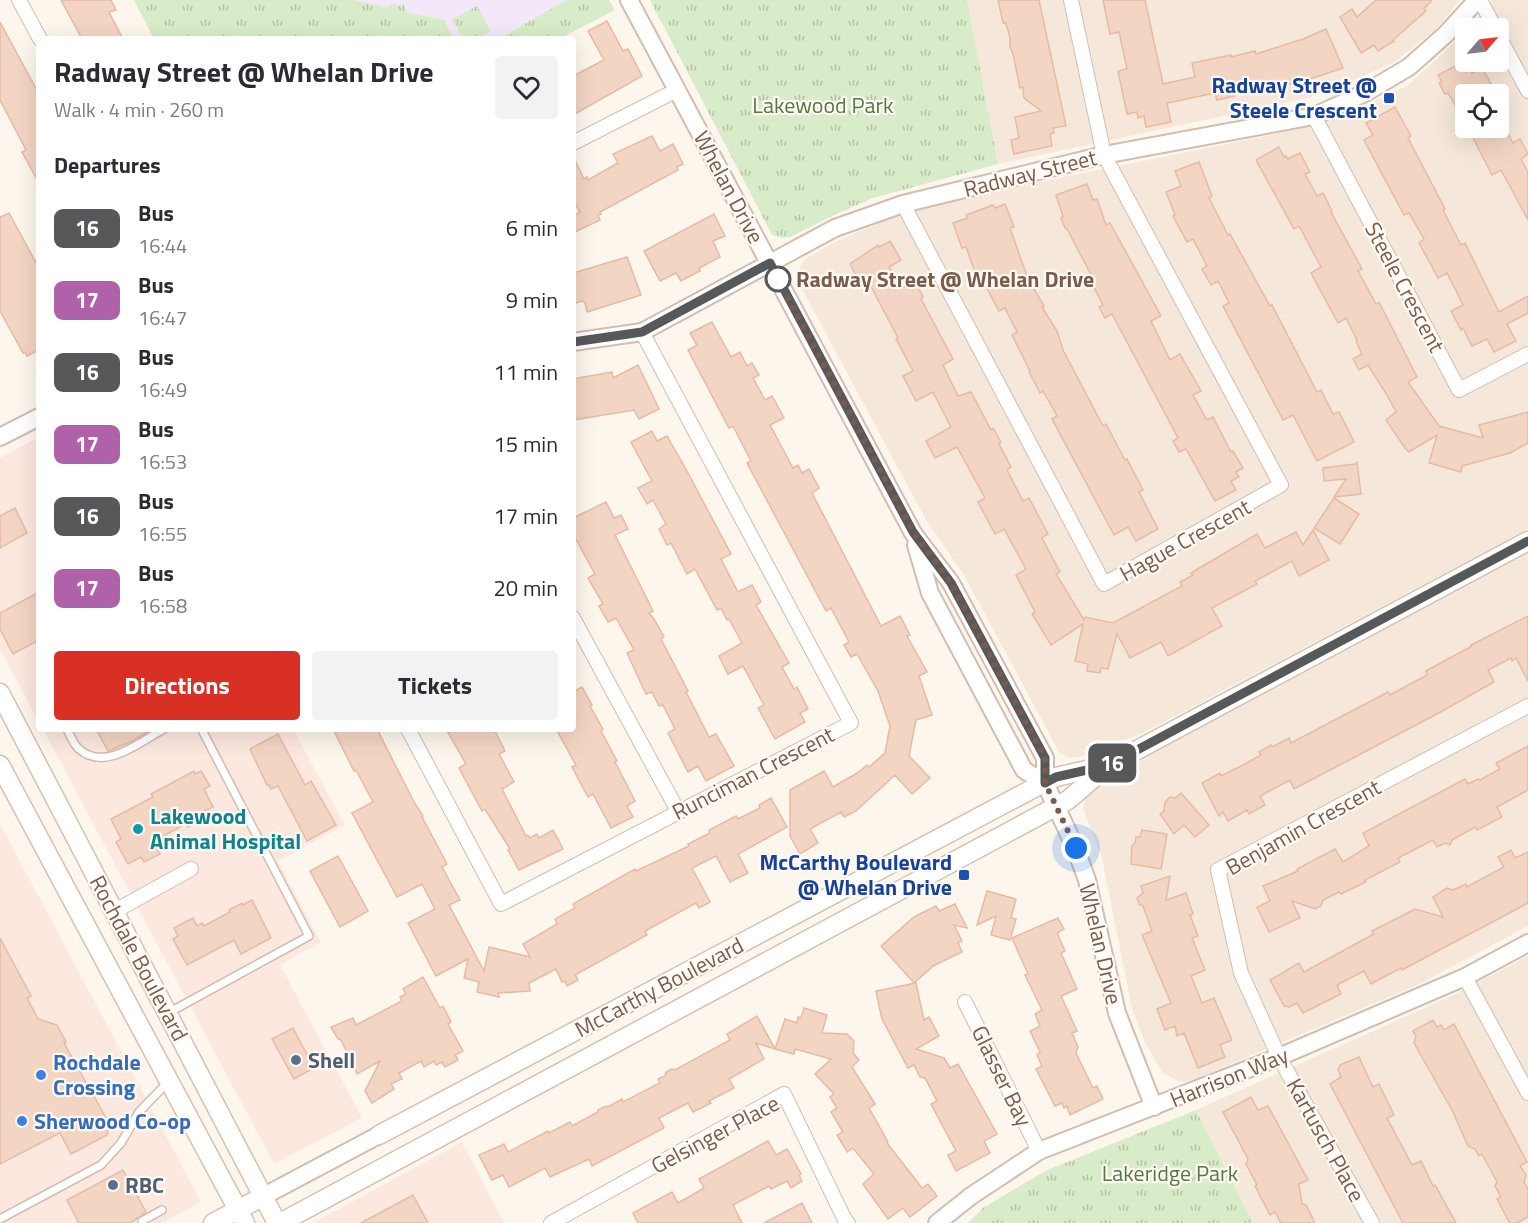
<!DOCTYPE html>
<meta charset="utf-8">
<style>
:root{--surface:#fff;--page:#f2f2f3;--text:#2b2b33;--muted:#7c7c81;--accent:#d93025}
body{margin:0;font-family:"Titillium Web",sans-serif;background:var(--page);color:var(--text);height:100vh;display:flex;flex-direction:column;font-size:22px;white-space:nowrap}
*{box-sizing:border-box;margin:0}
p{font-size:20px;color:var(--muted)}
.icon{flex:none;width:33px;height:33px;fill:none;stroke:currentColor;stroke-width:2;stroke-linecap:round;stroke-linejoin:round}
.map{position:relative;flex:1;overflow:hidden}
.side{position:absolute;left:36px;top:36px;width:540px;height:696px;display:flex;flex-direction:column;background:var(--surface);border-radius:6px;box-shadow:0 6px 24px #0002}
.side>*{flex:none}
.badge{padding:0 12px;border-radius:9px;font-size:21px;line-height:39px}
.needle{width:39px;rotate:62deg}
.buttons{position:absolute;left:1455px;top:18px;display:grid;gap:12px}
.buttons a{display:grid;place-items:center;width:54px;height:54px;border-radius:6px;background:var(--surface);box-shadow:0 6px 24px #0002;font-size:30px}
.you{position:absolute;width:30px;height:30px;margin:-15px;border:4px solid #fff;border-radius:50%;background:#1a73e8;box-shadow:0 0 0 9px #1a73e833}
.map>.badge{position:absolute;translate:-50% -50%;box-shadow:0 0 0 3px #fff}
h2{padding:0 18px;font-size:22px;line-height:54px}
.round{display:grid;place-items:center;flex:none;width:63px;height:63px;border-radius:6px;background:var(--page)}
.summary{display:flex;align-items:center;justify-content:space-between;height:102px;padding:0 18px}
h1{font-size:28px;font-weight:700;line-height:45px}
.primary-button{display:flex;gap:12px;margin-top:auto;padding:12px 18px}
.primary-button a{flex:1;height:69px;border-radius:6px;background:var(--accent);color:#fff;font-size:24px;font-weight:700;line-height:69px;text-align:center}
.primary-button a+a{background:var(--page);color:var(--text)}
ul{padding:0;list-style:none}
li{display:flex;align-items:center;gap:18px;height:72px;padding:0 18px}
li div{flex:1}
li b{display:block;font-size:22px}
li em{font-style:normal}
li .badge{min-width:66px;font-weight:700;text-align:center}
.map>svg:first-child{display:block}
</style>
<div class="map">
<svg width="1528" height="1223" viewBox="0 0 1528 1223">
<defs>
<pattern id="park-tufts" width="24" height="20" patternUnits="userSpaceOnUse" patternTransform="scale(1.5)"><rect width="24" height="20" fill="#d8ecc9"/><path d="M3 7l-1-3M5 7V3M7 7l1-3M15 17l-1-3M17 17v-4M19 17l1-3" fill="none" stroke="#b4c2a5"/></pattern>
</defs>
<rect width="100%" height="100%" fill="#fdf6ec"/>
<g fill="#f5e8da" fill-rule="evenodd">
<polygon points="967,0 1460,0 1436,29 1396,61 1339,87 1307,98 998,164"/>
<path d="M1492,0H1528V529L1143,733L1083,756L1070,758L1059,752L964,575L926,520L802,289L798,278L800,267L805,259L835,242L889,219L951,200L1276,134L1362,107L1407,86L1465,33L1466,62H1498V28H1470ZM1466,94H1498V128H1466Z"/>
<polygon points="1528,551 1528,926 1422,983 1193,1080 1179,1082 1163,1073 1144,1041 1132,1008 1102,858 1083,808 1086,797 1093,789 1119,772 1191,730"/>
<polygon points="1528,956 1528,1223 1253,1223 1196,1110 1456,994"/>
</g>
<g fill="#fde8e0">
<polygon points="39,437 39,722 0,649 0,458"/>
<polygon points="43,729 293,729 345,825 278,861 321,942 280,965 362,1118 274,1164"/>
<polygon points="0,824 201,1202 162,1223 0,1223"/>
<polygon points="462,1142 504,1223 313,1223"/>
</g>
<polygon fill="#f3e8fa" points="354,0 567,0 498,39 454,39 444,20"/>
<g fill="url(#park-tufts)">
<polygon points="134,0 354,0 386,7 395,3 397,7 403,4 407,12 444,20 454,39 154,39"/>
<polygon points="567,0 609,0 615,10 559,39 498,39"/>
<polygon points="650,0 967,0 998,164 873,198 832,216 790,237 783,238 772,235"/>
<polygon points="477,6 491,31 477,39 463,39 452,19"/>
<polygon points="1196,1110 1253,1223 968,1223 983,1208 1045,1171"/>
</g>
<g fill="#f3d5c3" stroke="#e6bba3" stroke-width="1.5">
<polygon points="61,0 111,0 116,10 109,12 123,39 82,39"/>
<polygon points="998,0 1039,0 1066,126 1053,128 1054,133 1050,134 1052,146 1014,154 1011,140 1019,138 1015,117 1041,111 1024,98 1023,87 1020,88 1013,54 1010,46 1010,38 1006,23 1003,23"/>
<polygon points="1103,0 1145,0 1163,84 1195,77 1192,63 1231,55 1231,57 1255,51 1256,54 1303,39 1326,29 1343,68 1304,81 1260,91 1259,86 1234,92 1235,96 1217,100 1215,93 1167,103 1171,122 1146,127 1144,116 1138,118 1137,112 1127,114 1118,71 1127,69 1119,32 1110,34"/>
<polygon points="1376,0 1432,0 1424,9 1426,11 1393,40 1394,41 1378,51 1374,45 1361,53 1340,17 1352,9 1357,17"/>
<polygon points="607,21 623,51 628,49 642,76 573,115 573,76 604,60 588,31"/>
<polygon points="0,22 39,94 39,183 22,152 26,150 0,100"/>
<polygon points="1461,63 1466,72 1470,69 1472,73 1482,68 1497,94 1466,94 1466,123 1448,93 1445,94 1439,83 1442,82 1438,75"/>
<polygon points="1395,107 1411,136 1408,138 1445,209 1443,210 1461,245 1465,243 1499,312 1528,296 1528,313 1507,324 1516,341 1494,352 1487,339 1472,346 1463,328 1461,330 1451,311 1463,305 1447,273 1438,278 1419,243 1424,239 1409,213 1404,215 1364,140 1373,135 1366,123"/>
<polygon points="1468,128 1496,128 1501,138 1508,134 1513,143 1520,139 1528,154 1521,159 1528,172 1528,220 1501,170 1492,175"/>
<polygon points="652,136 660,151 673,144 683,164 677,167 678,170 600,212 601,214 598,215 600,220 573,233 573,216 580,212 573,200 573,156 584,179 587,177 588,180 618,163 613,154"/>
<polygon points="1279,147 1284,157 1286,156 1288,159 1300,153 1310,172 1305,174 1317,196 1323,193 1332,211 1331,212 1362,269 1358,271 1376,304 1379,302 1417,377 1408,382 1439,426 1483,438 1479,425 1528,412 1528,443 1510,453 1462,466 1461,472 1429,463 1437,435 1409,452 1405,448 1386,420 1396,412 1387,395 1368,365 1359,370 1353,359 1362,354 1356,341 1357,340 1346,318 1338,323 1311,273 1321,267 1299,226 1294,229 1256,160"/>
<polygon points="1199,162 1212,196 1209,198 1228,235 1230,234 1270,306 1272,305 1317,392 1321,390 1333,414 1339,412 1354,442 1317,461 1293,415 1283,420 1223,306 1229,303 1218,281 1211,285 1202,269 1207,266 1193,239 1187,242 1173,216 1175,215 1166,192 1181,186 1175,171"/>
<polygon points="1087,184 1093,200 1097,199 1106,225 1110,223 1161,316 1151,321 1170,360 1180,354 1201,391 1193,395 1207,420 1213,417 1231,452 1233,451 1243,468 1236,472 1239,477 1231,481 1236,490 1215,501 1186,449 1179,452 1173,441 1178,438 1112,314 1105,318 1099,307 1103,305 1091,282 1094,280 1067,229 1065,228 1061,218 1063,216 1056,195"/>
<polygon points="1005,204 1014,227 1010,228 1028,279 1044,306 1042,307 1057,331 1063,350 1103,426 1106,424 1125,460 1127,459 1143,490 1139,492 1158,529 1136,541 1128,527 1114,535 1052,419 1057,416 1043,391 1040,393 1029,372 1030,371 1012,335 1017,332 1005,308 999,311 979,274 976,275 966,247 962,248 953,223 967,218 966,215 993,205 995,208"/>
<polygon points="9,213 39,268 39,350 27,356 25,352 23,353 0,311 0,217"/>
<polygon points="714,214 725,236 713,241 720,257 699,268 700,271 681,281 676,273 660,281 644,251"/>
<polygon points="890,241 901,260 889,267 901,289 915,281 923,297 921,299 953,359 943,365 958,396 971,392 991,430 993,428 1001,442 999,444 1011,467 1007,470 1023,501 1029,498 1048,534 1042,538 1060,572 1056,574 1084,620 1085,617 1113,623 1182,586 1180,582 1193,575 1191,573 1257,534 1265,548 1296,532 1303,545 1313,530 1329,560 1299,576 1292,561 1255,581 1257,584 1212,608 1222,626 1168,656 1161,642 1130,658 1117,634 1108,669 1101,668 1100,673 1087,671 1088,664 1075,661 1083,624 1051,645 1032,614 1035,612 1016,575 1026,569 1004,529 995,534 978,502 985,498 957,447 935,458 926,441 951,427 933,392 916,401 903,376 913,371 896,339 898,338 867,279 860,283 850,264 878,245 879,247"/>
<polygon points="627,257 641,295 587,312 585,303 582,301 573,304 573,273"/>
<polygon points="712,322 731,357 740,352 747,366 752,363 759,375 753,378 765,400 772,396 784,418 770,425 793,468 798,465 802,473 809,469 819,488 812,493 881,626 900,616 910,635 907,636 927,672 919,676 932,715 916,720 909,756 930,778 912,794 895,775 856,811 844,817 841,812 810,829 818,843 800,854 790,836 790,790 824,771 833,787 859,772 867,765 869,767 885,753 890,726 878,691 857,654 851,657 844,645 849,642 831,608 826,611 747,463 751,461 733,426 729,428 688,350 697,345 690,333"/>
<polygon points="638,365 659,409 639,419 634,410 573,420 573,379 612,372 613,378"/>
<polygon points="652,431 657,441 667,436 688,473 731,554 721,559 738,592 752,585 761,602 756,605 789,663 782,667 794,689 797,687 808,709 800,713 805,722 775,739 758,708 764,705 743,666 728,674 719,656 742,643 729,619 727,620 721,608 717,610 695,569 687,574 671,543 667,545 659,529 666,524 653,500 647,504 638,488 652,481 631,442"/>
<polygon points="1357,462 1361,494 1334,497 1346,479 1324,481 1323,468 1355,464"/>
<polygon points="1334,498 1359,514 1340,544 1314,528"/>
<polygon points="606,502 614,518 621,515 628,529 615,535 653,611 649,613 654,619 664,637 661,639 688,691 686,692 709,737 716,734 734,766 706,781 698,766 688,772 668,733 675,729 663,705 659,706 652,692 646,694 627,653 634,650 616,618 608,622 599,606 603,604 588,578 595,574 573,534 573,518"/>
<polygon points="15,508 27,533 0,548 0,516"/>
<polygon points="39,592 39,640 13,654 0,629 0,613"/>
<polygon points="1528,616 1528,681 1516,658 1512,661 1511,658 1488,670 1494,682 1435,715 1294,789 1290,780 1260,796 1265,805 1249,814 1247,810 1228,821 1223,812 1219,816 1202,783 1220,773 1221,776 1241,766 1261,755 1259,752 1271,745 1272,747 1289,738 1291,743 1388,692 1390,695 1427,675 1426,671 1472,646 1471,645"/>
<polygon points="582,687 592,705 590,706 603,729 601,731 617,761 615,762 635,801 627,806 633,817 611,828 593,794 588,797 572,767 576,765 556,729 573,729 573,692"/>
<polygon points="96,729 153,729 130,742 108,751"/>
<polygon points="333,729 377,729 414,802 423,816 422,817 447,864 442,867 460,900 449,905 484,971 489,947 530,957 523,944 557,924 555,919 575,908 573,904 635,869 636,871 689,846 688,844 710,833 709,830 736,816 738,819 760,808 759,805 771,798 787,827 738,854 748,873 730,882 716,856 692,868 710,902 699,908 696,903 645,931 647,935 575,975 578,980 567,986 565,981 562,982 556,969 529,983 530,991 498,993 499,997 477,992 479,982 464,978 468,959 436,976 408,923 435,909 422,884 397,897 352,813 373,802 356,770 354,771"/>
<polygon points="446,729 494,729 505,751 499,754 514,782 502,789 526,836 528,835 530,838 537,834 539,838 553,830 563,849 519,870 508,850 510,849 485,809 482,811 459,768 466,764"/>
<polygon points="278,734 305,785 311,781 336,825 307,841 278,786 271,789 269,785 267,785 250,749"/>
<polygon points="1528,746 1528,790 1497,807 1502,817 1477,830 1475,827 1452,840 1450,845 1445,843 1437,847 1433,840 1398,858 1400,862 1365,880 1366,882 1341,894 1339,892 1323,900 1321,906 1315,909 1292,901 1300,918 1269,932 1257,907 1270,901 1263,886 1298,871 1297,869 1335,849 1343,862 1369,846 1363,833 1465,779 1468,784 1478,779 1480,780 1500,769 1496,763"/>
<polygon points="194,771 195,774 201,771 210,786 204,789 213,807 202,812 203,814 200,816 201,820 188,827 186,824 163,836 167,843 157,848 160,854 144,862 141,857 128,864 116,842 121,839 111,819 153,797 151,794"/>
<polygon points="1181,793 1209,825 1195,837 1184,825 1174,834 1160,814 1164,811 1165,802 1170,797 1175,798"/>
<polygon points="1142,830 1167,834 1161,869 1131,864 1132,846 1135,843 1136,837 1140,837"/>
<polygon points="1511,850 1515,858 1528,852 1528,903 1402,970 1401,968 1376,981 1371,984 1364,971 1337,985 1341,994 1303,1013 1297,1003 1289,1007 1284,1006 1270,980 1299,963 1304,972 1374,934 1372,931 1415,909 1443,917 1433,897 1447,888 1453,890 1466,884 1467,887 1504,867 1498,857"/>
<polygon points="338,856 368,911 340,927 310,871"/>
<polygon points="1170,876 1166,900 1186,893 1193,914 1190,915 1198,936 1192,938 1205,970 1191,976 1202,1003 1214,998 1232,1040 1220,1045 1225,1057 1198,1068 1184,1033 1177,1036 1175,1026 1165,1030 1157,1009 1171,1003 1142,935 1152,931 1143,906 1139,904 1137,898 1143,893 1141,886"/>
<polygon points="987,891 1016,899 1011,918 1016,919 1010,940 991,935 996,916 977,925"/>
<polygon points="252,900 271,938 241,954 234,940 187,965 173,939 178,936 174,928 193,918 197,926 202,923 204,926 230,912 229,910 242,903 243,905"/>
<polygon points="955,904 967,928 954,925 962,941 958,943 962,952 933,966 914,983 881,946 914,917 936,906 939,911"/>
<polygon points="1058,918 1064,929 1057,933 1065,951 1061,953 1077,989 1061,996 1077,1031 1072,1033 1078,1047 1076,1053 1093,1088 1097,1086 1103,1099 1070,1115 1067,1106 1064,1108 1062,1103 1055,1106 1036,1069 1042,1066 1037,1055 1040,1052 1030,1031 1040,1026 1035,1014 1042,1010 1025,975 1028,974 1012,938"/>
<polygon points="0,938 31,996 27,998 38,1019 57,1025 66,1042 64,1043 110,1125 107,1135 71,1154 60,1133 0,1164"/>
<polygon points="423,977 440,1008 443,1006 451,1022 448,1024 463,1051 455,1055 458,1060 445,1067 442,1062 436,1065 434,1061 424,1067 421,1061 399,1073 402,1079 391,1084 394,1089 372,1103 365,1091 380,1061 357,1074 341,1040 338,1039 331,1027 353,1018 356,1025 402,1001 400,997 406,994 403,989"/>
<polygon points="916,983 924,1020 929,1017 939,1036 916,1049 944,1058 950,1068 958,1064 997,1134 984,1141 990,1153 956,1171 948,1155 956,1151 931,1104 937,1101 925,1078 920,1077 914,1065 908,1068 882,1019 880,1010 876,991"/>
<polygon points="804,1008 827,1015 822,1033 847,1034 854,1041 853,1053 859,1060 852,1067 875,1104 869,1108 888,1142 887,1143 922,1188 928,1184 937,1196 910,1217 903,1208 888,1219 863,1184 874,1174 853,1148 847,1152 837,1135 843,1132 831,1112 837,1108 830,1097 834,1094 815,1074 831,1059 795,1049 794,1054 775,1049 785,1019 797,1023 798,1017 801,1018"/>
<polygon points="757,1016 775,1049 756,1043 764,1059 729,1079 734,1088 709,1101 711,1103 693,1112 688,1103 659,1118 664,1128 592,1166 589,1159 550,1177 545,1168 509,1187 503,1175 492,1180 479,1155 504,1144 508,1152 548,1131 549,1133 570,1122 572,1126 598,1112 598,1110 606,1106 608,1107 622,1099 623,1102 660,1083 658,1079 665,1076 666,1072 672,1069 675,1070 730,1040 727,1034"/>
<polygon points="1433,1020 1437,1027 1441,1025 1444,1030 1454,1024 1527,1162 1520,1166 1526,1175 1524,1182 1528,1189 1528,1217 1517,1223 1510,1223 1507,1218 1497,1199 1501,1197 1495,1186 1497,1182 1482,1154 1479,1156 1475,1149 1468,1146 1453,1112 1414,1043 1416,1036 1413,1031"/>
<polygon points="293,1028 314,1068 294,1079 272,1039"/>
<polygon points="1359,1057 1373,1087 1379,1084 1394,1115 1387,1118 1412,1165 1421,1161 1433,1186 1435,1185 1456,1223 1403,1223 1330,1084 1341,1077 1338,1070 1340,1065"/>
<polygon points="1251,1097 1258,1110 1268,1106 1308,1180 1299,1184 1302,1204 1306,1205 1315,1223 1281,1223 1275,1212 1270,1215 1255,1186 1257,1185 1246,1164 1248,1159 1223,1112"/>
<polygon points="768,1141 776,1155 787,1149 801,1174 799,1175 802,1181 791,1188 787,1181 771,1189 769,1186 733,1205 742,1223 638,1223 633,1213 672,1192 678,1203 694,1194 704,1188 699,1179"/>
<polygon points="123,1170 146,1212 131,1223 79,1223 67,1200"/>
<polygon points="413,1195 428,1223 361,1223"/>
<polygon points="802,1203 812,1223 764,1223"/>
</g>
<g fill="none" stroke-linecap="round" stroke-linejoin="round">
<g stroke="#d1beb0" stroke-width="10">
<g id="service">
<path d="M67,729C70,735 74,745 79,749C105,772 139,742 164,729"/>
<polyline points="168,1013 309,936 203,732"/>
<polyline points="0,1219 101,1165 121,1143 139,1112 168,1082"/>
<polyline points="142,1221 162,1210"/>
</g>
</g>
<g stroke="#d1beb0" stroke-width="16">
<g id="minor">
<polyline points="19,0 40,39"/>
<polyline points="1480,0 1495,28"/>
<polyline points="1498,35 1528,91"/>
<polyline points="1314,116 1459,390 1528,354"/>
<polyline points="573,143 677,90"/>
<polyline points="903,204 1104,584 1281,485 1104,155 1071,0"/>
<polyline points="573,618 678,811"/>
<polyline points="408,729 501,904 851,723 642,332"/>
<polyline points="115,911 191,869"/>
<polyline points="1465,977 1528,1093"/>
<polyline points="965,1002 1039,1151"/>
<polyline points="551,1223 784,1094 845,1220 848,1223"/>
<polyline points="1372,1223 1279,1057 1241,973 1218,870 1528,706"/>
</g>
</g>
<g stroke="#d1beb0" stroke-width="20">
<g id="tertiary">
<polyline points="629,0 913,533 951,583 1045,758 1045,783 1075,847 1087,880 1117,1013 1154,1107"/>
<polyline points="573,342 642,332 835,228 903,204 1104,155 1314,116 1365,93 1409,67 1446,34 1477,0"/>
<polyline points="0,437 39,417"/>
<polyline points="916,545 930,593 1024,770 1045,783"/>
<polyline points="264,1196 379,1135"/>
<polyline points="937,1223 971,1196 1039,1151 1279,1057 1465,977 1528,943"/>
</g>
</g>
<g stroke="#d6c0b0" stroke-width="21">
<g id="secondary">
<polyline points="0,693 277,1223"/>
<polyline points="0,765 245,1223"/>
<polyline points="379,1135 1034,788 1056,777 1108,765"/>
<polyline points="213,1223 264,1196"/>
<polyline points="280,1223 1057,806 1068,800 1109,765 1528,541"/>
</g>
</g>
<use href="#service" stroke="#fff" stroke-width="7"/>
<use href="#minor" stroke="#fff" stroke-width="14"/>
<use href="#tertiary" stroke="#fff" stroke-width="16"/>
<use href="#secondary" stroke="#fff" stroke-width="18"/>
</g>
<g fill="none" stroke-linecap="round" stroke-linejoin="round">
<g stroke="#fff" stroke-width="14">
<polyline id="line" points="573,342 642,332 770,263 913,532 951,583 1045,758 1045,783 1056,777 1109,765 1528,541"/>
</g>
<use href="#line" stroke="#57585a" stroke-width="9"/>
<polyline stroke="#7a5c4d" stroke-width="6" stroke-dasharray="0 10.8" points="778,279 913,532 951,583 1045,758 1045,783 1076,848"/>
</g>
<g fill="#1a4fb4" stroke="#fffaf3" stroke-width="2">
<rect x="1383" y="92" width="12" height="12" rx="3"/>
<rect x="958" y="869" width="12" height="12" rx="3"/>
</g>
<circle fill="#fff" stroke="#57585a" stroke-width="3" cx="778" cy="279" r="12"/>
<circle fill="#0f9aa8" stroke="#fffaf3" stroke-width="2" cx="138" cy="829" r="6"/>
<g fill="#5c6f8a" stroke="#fffaf3" stroke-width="2">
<circle cx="296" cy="1060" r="6"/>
<circle cx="113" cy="1185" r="6"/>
</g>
<g fill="#3f7fe0" stroke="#fffaf3" stroke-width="2">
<circle cx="41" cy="1075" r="6"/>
<circle cx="22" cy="1121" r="6"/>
</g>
<g text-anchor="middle" stroke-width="4.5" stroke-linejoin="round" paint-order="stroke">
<g font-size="22" font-weight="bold" fill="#164399" stroke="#fffaf3" text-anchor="end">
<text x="1377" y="93">Radway Street @<tspan x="1377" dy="25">Steele Crescent</tspan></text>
<text x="952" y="870">McCarthy Boulevard<tspan x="952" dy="25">@ Whelan Drive</tspan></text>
</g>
<g font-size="22" fill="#537a41" stroke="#fffaf3">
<text x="823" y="113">Lakewood Park</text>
<text x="1170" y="1181">Lakeridge Park</text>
</g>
<g font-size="22" fill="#7a5c4d" stroke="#fffaf3">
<text transform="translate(1030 173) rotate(-14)" y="8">Radway Street</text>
<text transform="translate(729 187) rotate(62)" y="8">Whelan Drive</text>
<text transform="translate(1405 287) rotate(62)" y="8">Steele Crescent</text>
<text transform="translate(1185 540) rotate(-29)" y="8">Hague Crescent</text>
<text transform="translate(753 773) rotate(-27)" y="8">Runciman Crescent</text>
<text transform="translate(1303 827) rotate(-29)" y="8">Benjamin Crescent</text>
<text transform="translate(1101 944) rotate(77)" y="8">Whelan Drive</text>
<text transform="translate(139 958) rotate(62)" y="8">Rochdale Boulevard</text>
<text transform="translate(659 987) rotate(-28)" y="8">McCarthy Boulevard</text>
<text transform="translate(1002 1076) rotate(64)" y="8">Glasser Bay</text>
<text transform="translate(1229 1077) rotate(-22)" y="8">Harrison Way</text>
<text transform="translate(715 1134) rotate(-28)" y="8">Gelsinger Place</text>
<text transform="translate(1326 1140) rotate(61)" y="8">Kartusch Place</text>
</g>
<g font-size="22" font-weight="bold" fill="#7a5c4d" stroke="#fffaf3" text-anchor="start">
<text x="796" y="287">Radway Street @ Whelan Drive</text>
</g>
<g font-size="22" font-weight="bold" fill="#0d838f" stroke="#fffaf3" text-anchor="start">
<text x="150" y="824">Lakewood<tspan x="150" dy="25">Animal Hospital</tspan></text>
</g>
<g font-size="22" font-weight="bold" fill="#4e5e75" stroke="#fffaf3" text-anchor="start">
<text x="308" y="1068">Shell</text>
<text x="125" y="1193">RBC</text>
</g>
<g font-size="22" font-weight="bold" fill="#366cbe" stroke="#fffaf3" text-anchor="start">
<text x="53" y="1070">Rochdale<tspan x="53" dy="25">Crossing</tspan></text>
<text x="34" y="1129">Sherwood Co-op</text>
</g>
</g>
</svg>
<div class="buttons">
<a><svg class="needle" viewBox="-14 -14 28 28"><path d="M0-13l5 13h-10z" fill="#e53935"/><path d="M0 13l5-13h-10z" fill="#7c7c81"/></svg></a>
<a><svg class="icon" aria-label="locate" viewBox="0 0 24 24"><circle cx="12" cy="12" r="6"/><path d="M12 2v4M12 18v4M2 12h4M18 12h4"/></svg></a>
</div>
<div class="you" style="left:1076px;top:848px"></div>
<b class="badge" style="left:1112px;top:763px;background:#57585a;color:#fff">16</b>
<section class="side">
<div class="summary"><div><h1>Radway Street @ Whelan Drive</h1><p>Walk · 4 min · 260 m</p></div><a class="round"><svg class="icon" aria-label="heart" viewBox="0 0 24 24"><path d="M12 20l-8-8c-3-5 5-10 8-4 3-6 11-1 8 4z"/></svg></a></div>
<h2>Departures</h2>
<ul>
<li><span class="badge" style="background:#57585a;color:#fff">16</span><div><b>Bus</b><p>16:44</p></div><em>6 min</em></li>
<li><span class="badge" style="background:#af62a8;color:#fff">17</span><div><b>Bus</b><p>16:47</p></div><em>9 min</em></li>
<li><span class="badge" style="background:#57585a;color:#fff">16</span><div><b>Bus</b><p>16:49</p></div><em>11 min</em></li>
<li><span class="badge" style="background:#af62a8;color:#fff">17</span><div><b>Bus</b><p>16:53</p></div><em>15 min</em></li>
<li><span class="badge" style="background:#57585a;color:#fff">16</span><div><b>Bus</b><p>16:55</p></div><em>17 min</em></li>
<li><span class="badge" style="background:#af62a8;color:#fff">17</span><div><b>Bus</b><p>16:58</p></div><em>20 min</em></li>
</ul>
<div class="primary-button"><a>Directions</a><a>Tickets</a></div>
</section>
</div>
